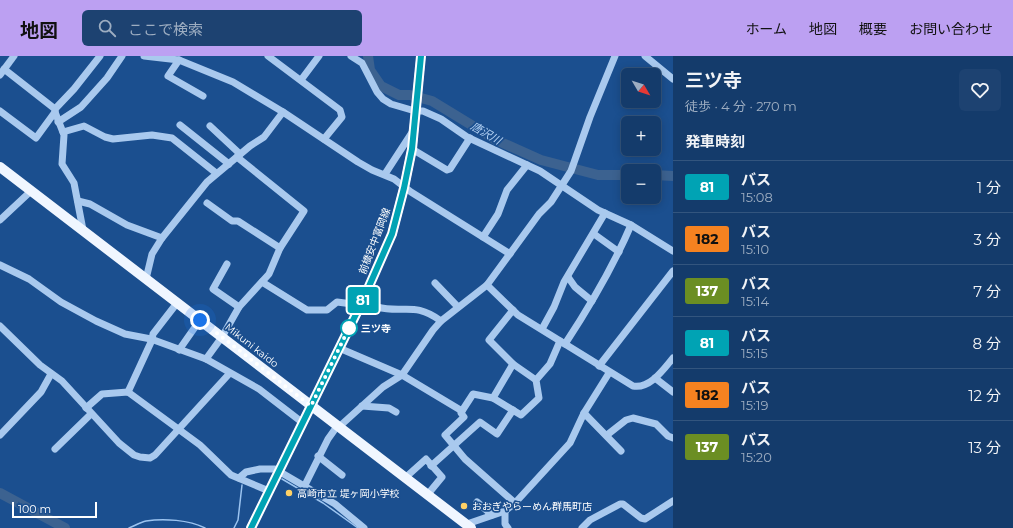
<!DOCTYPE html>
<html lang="ja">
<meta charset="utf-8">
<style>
:root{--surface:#143b6b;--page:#1d4271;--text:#f1f3f6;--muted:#9dadc1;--line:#33557e;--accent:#bca0f2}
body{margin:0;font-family:Montserrat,"Noto Sans JP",sans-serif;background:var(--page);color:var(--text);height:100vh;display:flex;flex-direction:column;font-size:15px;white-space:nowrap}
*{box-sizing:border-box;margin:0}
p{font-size:13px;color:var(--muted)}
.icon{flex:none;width:22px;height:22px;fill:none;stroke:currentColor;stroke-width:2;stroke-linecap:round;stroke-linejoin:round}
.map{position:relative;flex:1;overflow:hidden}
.panel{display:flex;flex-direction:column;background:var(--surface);width:340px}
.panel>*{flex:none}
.badge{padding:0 8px;border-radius:3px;font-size:14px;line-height:26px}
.needle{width:26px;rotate:129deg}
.fabs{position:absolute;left:621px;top:12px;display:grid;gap:8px}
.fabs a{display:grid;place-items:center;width:40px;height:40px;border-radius:6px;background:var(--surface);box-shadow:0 2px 10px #0003,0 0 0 1px var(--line);font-size:20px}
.scale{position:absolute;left:12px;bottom:10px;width:85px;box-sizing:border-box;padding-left:4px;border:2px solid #fff;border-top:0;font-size:11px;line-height:14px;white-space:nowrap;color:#fff;-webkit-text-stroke:3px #1b4f8f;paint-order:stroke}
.you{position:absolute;width:20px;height:20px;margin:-10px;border:3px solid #fff;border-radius:50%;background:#1a73e8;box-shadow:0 0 0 6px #1a73e833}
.map>.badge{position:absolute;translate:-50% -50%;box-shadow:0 0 0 2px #fff}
h2{padding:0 12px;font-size:15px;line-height:36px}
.round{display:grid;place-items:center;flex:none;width:42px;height:42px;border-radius:6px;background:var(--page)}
.overview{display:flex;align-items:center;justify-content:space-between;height:68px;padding:0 12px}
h1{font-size:19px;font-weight:700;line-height:30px}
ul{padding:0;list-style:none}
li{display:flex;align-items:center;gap:12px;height:52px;padding:0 12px;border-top:1px solid var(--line)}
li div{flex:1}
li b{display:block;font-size:15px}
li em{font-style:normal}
li .badge{min-width:44px;font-weight:700;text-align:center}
header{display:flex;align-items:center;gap:24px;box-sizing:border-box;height:56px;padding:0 20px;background:var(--accent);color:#111}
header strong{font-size:19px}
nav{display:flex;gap:22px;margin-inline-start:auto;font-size:14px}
.search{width:280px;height:36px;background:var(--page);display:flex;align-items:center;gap:10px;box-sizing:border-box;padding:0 14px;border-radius:6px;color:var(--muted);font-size:15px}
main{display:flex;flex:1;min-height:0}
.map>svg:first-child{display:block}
</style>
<header>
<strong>地図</strong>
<div class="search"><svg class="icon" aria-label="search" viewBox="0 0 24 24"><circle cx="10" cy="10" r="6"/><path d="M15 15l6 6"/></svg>ここで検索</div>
<nav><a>ホーム</a><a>地図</a><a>概要</a><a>お問い合わせ</a></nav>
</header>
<main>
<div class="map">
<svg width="673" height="472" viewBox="0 0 673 472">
<rect width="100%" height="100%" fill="#1b4f8f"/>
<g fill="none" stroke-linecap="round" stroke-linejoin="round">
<g stroke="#9cc4f0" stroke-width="1.5">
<polyline points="282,423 323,447 358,472"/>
<path d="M129,472C134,470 141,466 146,465C164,462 189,464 205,472"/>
<polyline points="234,472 238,464 242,429"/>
</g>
<g stroke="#3c6290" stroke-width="10">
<polyline points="368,0 370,14 381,30 399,39 410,39 432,45 496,84 541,104 598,119 628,119"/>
<polyline points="654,119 673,120"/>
<polyline points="0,437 65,472"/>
</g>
<g stroke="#a9c9ee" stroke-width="7">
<polyline points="144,0 179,4 233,26 283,56 358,106 372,114 394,123 411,136 510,198"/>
<polyline points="268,0 340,54 342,61 324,83"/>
<polyline points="351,0 362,7 377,36 383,43 391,48 415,55 423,55 441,63 467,81 540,115 598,154 631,169 673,195"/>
<polyline points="645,0 673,23"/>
<polyline points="179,4 168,20 203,40"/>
<polyline points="4,13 55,53 55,56 64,79 62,108 74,127 83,174"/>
<polyline points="0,19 14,0"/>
<polyline points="301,24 319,0"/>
<polyline points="55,53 74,33 100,0"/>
<polyline points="0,55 36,82 55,56"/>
<polyline points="58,66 81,51 107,22 122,0"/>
<polyline points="180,69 229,108"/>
<polyline points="210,70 240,98"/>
<polyline points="63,76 84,70 105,81 113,83 152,79 172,82 216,117"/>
<polyline points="412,93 447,114 450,113 470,82"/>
<polyline points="385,118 413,75"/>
<polyline points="78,145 90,148 127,169 162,182"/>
<polyline points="207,147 232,165 238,165 280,192"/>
<polyline points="0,164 31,135"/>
<polyline points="594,178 619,196"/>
<polyline points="483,181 498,158 507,134 527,109"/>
<polyline points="227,208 213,233 239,251"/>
<polyline points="0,209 29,223 61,246 96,265 125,278 151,283 206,303 259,333 303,367"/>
<polyline points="568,221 575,231 592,245"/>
<polyline points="146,223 152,198 162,182 207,126 250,90 264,81 283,56"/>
<polyline points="262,226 307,254 327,254 337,246 360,249"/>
<polyline points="435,227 458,251"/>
<path d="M487,229L518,259L633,330C650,333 663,314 673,302"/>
<path d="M363,244C368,246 372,249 377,251C404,258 414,245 441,265"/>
<polyline points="513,254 489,284 513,308 536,324"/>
<polyline points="0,270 40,309 62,325 119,387 134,399 140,401 150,402 155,399 229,318"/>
<polyline points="542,273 554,251 564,226 605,157"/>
<path d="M565,288C590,250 613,211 631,169"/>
<polyline points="339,292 402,319 462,355"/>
<polyline points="179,294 200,264"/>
<polyline points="206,303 222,281 239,251 269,218 280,192 304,155 237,101"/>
<polyline points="599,310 673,215"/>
<polyline points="655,322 673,336"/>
<polyline points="128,336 152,284 153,278 177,247"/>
<polyline points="493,342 513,308"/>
<polyline points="362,350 389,352 396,356"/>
<polyline points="86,352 102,338 128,336 200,389 231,419 269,435"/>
<polyline points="584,357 621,395"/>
<polyline points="340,370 383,331 402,319 433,274 441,265 487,229 539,158 551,146 571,115 590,61 615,0"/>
<polyline points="0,379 41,336 51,318"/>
<polyline points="607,379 626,364 633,362 656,368 668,380 673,382"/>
<polyline points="55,393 91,358"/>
<polyline points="318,400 342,419"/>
<polyline points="431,410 480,366 497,378 513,354"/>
<polyline points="406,421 426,403 442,421 428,438"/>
<polyline points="239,422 246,416 260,413 275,413 335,448 364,472"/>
<polyline points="305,429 328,383 338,369"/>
<polyline points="477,446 492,459"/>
<polyline points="515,447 465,403 445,379 464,361 461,357 462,355 473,338 493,342 521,359 539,342 536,324 550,308 560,285"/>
<polyline points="505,455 505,468 508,472"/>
<polyline points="467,468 505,455 515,447 570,387 584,357 609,317"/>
<polyline points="582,472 590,464 620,448 623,448 641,462 645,463 673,445"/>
</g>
<g stroke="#f0f6ff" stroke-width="10">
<polyline points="0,111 471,472"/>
<polyline points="251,472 363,244 392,178 404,132 412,93 421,0"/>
</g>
</g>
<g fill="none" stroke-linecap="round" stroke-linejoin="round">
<g stroke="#fff" stroke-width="9">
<polyline id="line" points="251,472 363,244 392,178 404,132 412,93 421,0"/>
</g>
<use href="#line" stroke="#00a3b4" stroke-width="6"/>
<polyline stroke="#fff" stroke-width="4" stroke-dasharray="0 7.2" points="200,264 311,350 349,272"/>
</g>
<circle fill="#fff" stroke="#00a3b4" stroke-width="2" cx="349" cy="272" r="8"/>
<g fill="#ffd166" stroke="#1b4f8f" stroke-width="1.5">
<circle cx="289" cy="437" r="4"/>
<circle cx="464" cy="450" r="4"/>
</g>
<g text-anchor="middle" stroke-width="3.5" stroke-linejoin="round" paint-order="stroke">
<g font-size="10" fill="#fff" stroke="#1b4f8f">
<text transform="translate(374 185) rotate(-69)" y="4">前橋安中富岡線</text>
<text transform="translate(252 289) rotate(38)" y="4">Mikuni kaido</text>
</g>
<g font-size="10" font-weight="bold" fill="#fff" stroke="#1b4f8f" text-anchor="start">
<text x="361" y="276">三ツ寺</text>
</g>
<g font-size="10" fill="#fff" stroke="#1b4f8f" text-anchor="start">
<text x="297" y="441">高崎市立 堤ヶ岡小学校</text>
<text x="472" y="454">おおぎやらーめん群馬町店</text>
</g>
<g font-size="11" font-style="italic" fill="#b5d3f5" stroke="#1b4f8f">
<text transform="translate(486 77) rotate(30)" y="4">唐沢川</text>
</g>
</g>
</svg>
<div class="fabs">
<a><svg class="needle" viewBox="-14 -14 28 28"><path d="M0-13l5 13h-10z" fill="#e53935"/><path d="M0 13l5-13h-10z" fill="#9dadc1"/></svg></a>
<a>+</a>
<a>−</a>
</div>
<div class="scale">100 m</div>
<div class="you" style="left:200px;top:264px"></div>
<b class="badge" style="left:363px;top:244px;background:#00a3b4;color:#fff">81</b>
</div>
<section class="panel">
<div class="overview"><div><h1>三ツ寺</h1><p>徒歩 · 4 分 · 270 m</p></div><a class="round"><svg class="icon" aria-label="heart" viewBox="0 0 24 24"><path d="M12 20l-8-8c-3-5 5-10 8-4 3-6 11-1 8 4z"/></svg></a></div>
<h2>発車時刻</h2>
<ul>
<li><span class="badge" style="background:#00a3b4;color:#fff">81</span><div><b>バス</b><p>15:08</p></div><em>1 分</em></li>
<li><span class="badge" style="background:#f58220;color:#111">182</span><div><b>バス</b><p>15:10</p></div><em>3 分</em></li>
<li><span class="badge" style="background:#6b8e23;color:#fff">137</span><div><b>バス</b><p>15:14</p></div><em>7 分</em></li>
<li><span class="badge" style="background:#00a3b4;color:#fff">81</span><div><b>バス</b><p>15:15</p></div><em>8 分</em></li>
<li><span class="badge" style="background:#f58220;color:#111">182</span><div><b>バス</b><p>15:19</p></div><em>12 分</em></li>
<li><span class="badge" style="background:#6b8e23;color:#fff">137</span><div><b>バス</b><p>15:20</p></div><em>13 分</em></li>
</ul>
</section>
</main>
